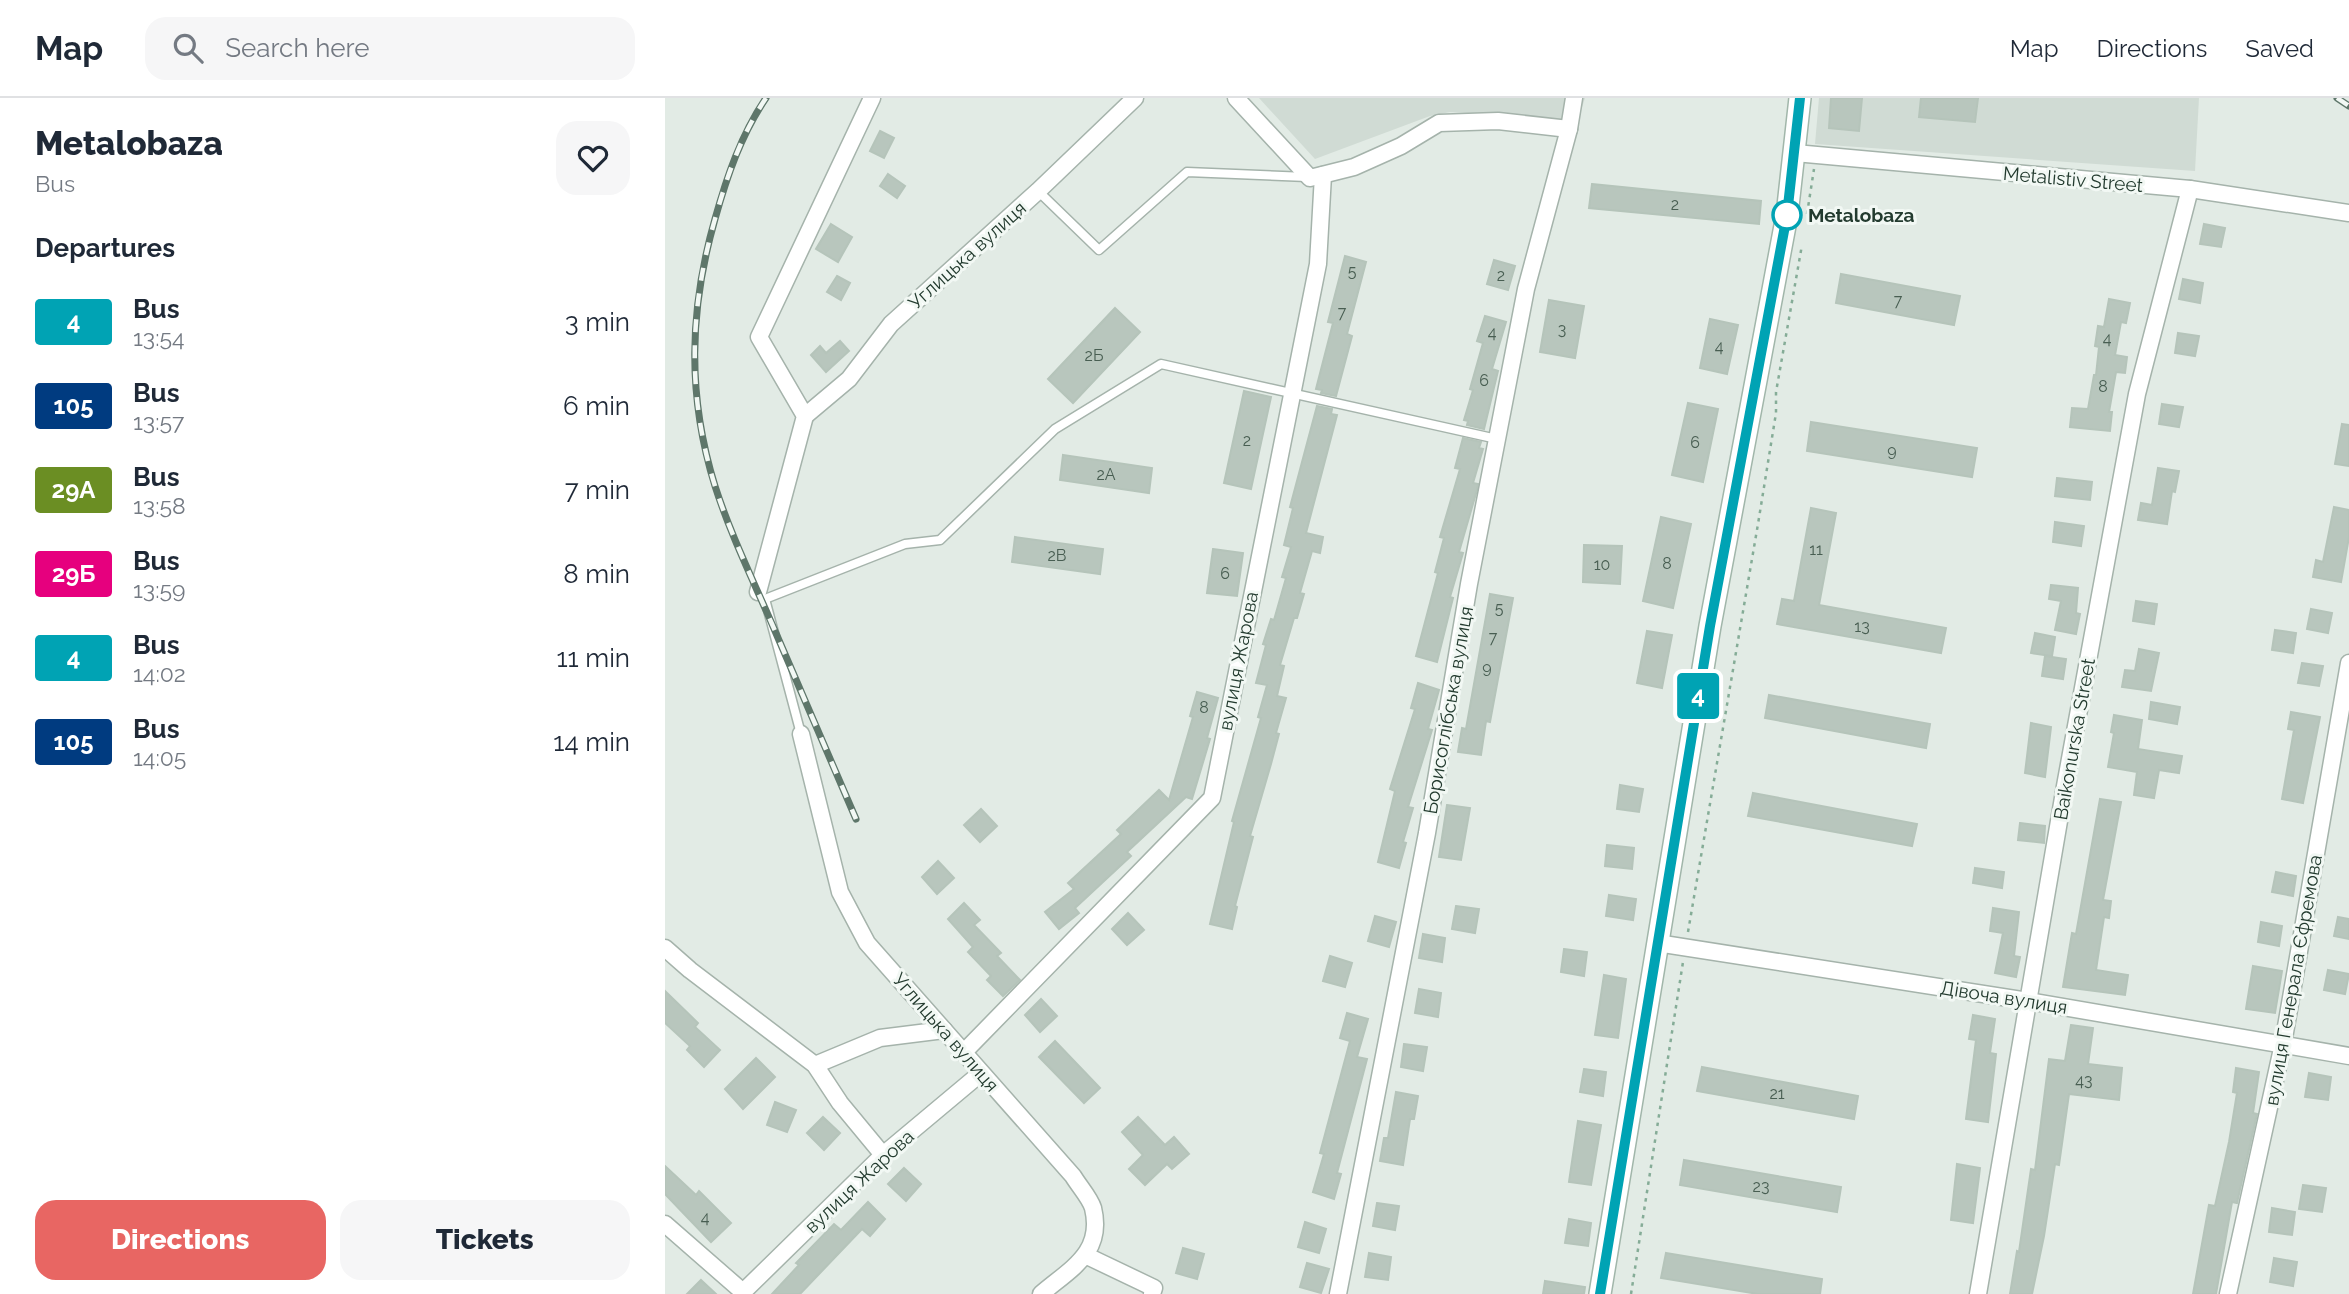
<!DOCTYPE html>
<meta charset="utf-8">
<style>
:root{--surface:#fff;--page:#f6f6f7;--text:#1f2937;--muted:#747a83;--line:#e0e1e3;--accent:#e86663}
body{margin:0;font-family:Raleway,sans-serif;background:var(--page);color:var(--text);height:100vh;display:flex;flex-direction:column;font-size:26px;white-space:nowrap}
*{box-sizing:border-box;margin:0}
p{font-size:23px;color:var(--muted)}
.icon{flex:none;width:38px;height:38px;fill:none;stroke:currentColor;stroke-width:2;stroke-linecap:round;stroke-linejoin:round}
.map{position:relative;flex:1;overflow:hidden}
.details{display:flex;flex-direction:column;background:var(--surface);width:665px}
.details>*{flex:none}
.badge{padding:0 14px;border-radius:5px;font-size:24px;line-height:46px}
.map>.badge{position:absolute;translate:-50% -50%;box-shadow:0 0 0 4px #fff}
h2{padding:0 35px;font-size:26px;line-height:63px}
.round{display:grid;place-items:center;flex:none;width:74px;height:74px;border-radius:21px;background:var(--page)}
.overview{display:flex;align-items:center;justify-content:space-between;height:119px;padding:0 35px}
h1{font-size:33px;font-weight:800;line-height:52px}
.action{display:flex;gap:14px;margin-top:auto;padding:14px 35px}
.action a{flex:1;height:80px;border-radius:21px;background:var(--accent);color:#fff;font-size:28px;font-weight:800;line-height:80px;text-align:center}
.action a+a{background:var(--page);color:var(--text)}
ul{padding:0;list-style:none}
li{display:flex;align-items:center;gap:21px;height:84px;padding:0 35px}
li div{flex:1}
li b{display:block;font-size:26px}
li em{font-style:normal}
li .badge{min-width:77px;font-weight:700;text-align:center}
header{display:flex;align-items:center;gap:42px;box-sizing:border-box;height:98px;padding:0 35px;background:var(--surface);border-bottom:2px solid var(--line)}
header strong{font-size:33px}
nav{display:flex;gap:38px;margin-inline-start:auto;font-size:24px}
.search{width:490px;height:63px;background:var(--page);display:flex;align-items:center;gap:18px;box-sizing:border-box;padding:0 24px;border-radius:21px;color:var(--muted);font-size:26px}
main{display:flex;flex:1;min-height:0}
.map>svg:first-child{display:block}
</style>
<header>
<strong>Map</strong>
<div class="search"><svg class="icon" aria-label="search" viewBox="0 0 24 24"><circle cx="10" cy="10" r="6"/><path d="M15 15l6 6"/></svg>Search here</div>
<nav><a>Map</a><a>Directions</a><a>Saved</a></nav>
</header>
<main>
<section class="details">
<div class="overview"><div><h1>Metalobaza</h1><p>Bus</p></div><a class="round"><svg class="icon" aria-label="heart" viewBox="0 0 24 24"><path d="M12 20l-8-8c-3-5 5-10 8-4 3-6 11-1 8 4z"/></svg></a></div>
<h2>Departures</h2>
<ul>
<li><span class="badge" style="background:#00a3b4;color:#fff">4</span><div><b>Bus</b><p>13:54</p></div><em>3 min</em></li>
<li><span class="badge" style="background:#003b80;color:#fff">105</span><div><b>Bus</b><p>13:57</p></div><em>6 min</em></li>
<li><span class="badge" style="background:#6b8e23;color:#fff">29A</span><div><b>Bus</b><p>13:58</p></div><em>7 min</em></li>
<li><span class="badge" style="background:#e6007e;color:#fff">29Б</span><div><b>Bus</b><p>13:59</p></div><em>8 min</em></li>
<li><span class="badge" style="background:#00a3b4;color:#fff">4</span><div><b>Bus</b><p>14:02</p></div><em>11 min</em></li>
<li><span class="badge" style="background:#003b80;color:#fff">105</span><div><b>Bus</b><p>14:05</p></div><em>14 min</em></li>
</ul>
<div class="action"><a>Directions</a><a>Tickets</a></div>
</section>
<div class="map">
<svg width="1684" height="1196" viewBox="0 0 1684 1196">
<rect width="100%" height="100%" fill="#e2ebe5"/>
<g fill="#d0dbd4">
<polygon points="594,0 920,0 913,22 785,14 765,18 650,61"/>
<polygon points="1154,0 1534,0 1530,73 1150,46"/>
</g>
<g fill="#b8c6bd" stroke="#b5c4ba" stroke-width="2">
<polygon points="1166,0 1197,0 1194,33 1164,30"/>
<polygon points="1256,0 1313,0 1310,24 1254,19"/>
<polygon points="215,33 229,40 219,60 205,53"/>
<polygon points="223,76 240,88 232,100 215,88"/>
<polygon points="927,86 1096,103 1094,126 924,110"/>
<polygon points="166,126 187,139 173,164 151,151"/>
<polygon points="1539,126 1560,130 1556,149 1535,146"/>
<polygon points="680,158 701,164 682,236 687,238 671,298 656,295 657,292 651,291 668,225 663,224"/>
<polygon points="829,162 850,168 843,192 822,186"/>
<polygon points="1176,176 1295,198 1289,227 1171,205"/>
<polygon points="172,178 185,185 176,202 162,194"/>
<polygon points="1518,181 1538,185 1535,205 1514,201"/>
<polygon points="1444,201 1465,205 1461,225 1456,224 1450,257 1462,259 1460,275 1451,274 1444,314 1447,314 1445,333 1405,329 1407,310 1423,311 1429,277 1431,277 1434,249 1430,248 1433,228 1439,229"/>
<polygon points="884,202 919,208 910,260 875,254"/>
<polygon points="450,210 475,234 408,305 383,281"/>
<polygon points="820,218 841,224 827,271 833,273 819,331 802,327 803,323 799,322 808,292 805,291 818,245 812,243"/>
<polygon points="1045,221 1073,227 1062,276 1035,270"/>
<polygon points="1513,235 1534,238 1530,258 1510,255"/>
<polygon points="175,243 184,253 161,274 146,257 155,248 161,255"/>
<polygon points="579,293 606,299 586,391 559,385"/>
<polygon points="1023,305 1053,311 1038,384 1007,377"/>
<polygon points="1497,306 1518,309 1514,329 1494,326"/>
<polygon points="652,308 667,311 666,316 672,317 641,435 658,439 655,455 647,453 635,495 639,496 632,520 629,520 615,567 619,568 612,598 621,600 611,635 614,636 606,666 585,738 588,739 570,808 572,809 567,831 545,826 569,724 567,723 596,620 593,619 602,587 591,585 601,547 598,546 606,521 609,522 621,480 617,479 626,449 619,447 628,410 625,409"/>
<polygon points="1146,324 1312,350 1307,379 1142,353"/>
<polygon points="1677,326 1684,327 1684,368 1670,366"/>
<polygon points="798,340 816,344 814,350 818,351 808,385 813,386 812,392 794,454 798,455 785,499 788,500 772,564 751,558 773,475 770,474 779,440 775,439 795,371 790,370"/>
<polygon points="398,357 487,370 484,395 395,382"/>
<polygon points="1493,370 1514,373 1510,394 1507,393 1502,426 1473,422 1476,405 1487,407"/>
<polygon points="1392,380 1427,384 1425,402 1390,398"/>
<polygon points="1669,409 1684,412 1684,439 1676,484 1648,479 1651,462 1658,464"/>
<polygon points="1146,410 1171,415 1154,507 1281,530 1276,555 1112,526 1117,501 1129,503"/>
<polygon points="996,419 1026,426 1008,510 978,503"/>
<polygon points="1390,424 1419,428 1416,448 1388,444"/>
<polygon points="350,439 438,451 435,476 347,464"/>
<polygon points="919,447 957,448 955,486 918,484"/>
<polygon points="548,451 578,455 572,498 542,495"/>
<polygon points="1386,487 1413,490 1411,515 1415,516 1411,536 1390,532 1396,503 1384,501"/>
<polygon points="825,496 848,500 825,624 821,623 816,657 793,654 797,630 801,631"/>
<polygon points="1471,503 1492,506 1489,526 1468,523"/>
<polygon points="1646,511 1667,515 1663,535 1642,531"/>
<polygon points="1610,532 1631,535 1628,555 1607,552"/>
<polygon points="982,533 1007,537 997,590 972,585"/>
<polygon points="1370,535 1390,539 1387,558 1366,555"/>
<polygon points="1474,551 1494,555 1486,593 1457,589 1460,572 1470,573"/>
<polygon points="1380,558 1401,561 1398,581 1377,578"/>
<polygon points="1637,565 1658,568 1654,588 1633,585"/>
<polygon points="753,585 774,592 763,631 767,632 743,709 748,710 738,744 741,745 734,770 713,764 730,693 725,691 750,611 746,610"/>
<polygon points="532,594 553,600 542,640 545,641 527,701 521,699 462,754 466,758 410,810 414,815 394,831 380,814 409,791 403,785 456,736 452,732 494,692 504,702 528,619 525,618"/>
<polygon points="1104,597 1265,626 1261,650 1100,620"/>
<polygon points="1486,604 1515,609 1512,626 1484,621"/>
<polygon points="1626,614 1655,619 1638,705 1617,701 1629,632 1623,631"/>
<polygon points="1449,617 1477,622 1473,651 1517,658 1514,675 1494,672 1489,700 1469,697 1472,674 1443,669 1449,635 1446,634"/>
<polygon points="1366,625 1386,629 1380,679 1360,675"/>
<polygon points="955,687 978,691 974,714 952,711"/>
<polygon points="1088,695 1252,726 1247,748 1083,718"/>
<polygon points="1435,701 1456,704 1438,802 1446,803 1444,820 1439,819 1431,872 1463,877 1460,897 1398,889 1407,835 1411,836"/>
<polygon points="782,707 805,710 796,762 774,759"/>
<polygon points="316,711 332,728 315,744 299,727"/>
<polygon points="1355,725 1380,728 1379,745 1353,742"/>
<polygon points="942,747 969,750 967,771 940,768"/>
<polygon points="273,763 289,780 272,796 257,779"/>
<polygon points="1310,770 1339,774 1337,790 1308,785"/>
<polygon points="1611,774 1631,778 1628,798 1607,794"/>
<polygon points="944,797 971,801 968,822 941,818"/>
<polygon points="299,805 315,822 309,827 336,855 332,858 355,882 338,898 322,882 326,878 303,854 308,849 283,821"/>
<polygon points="791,808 814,811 810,835 787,831"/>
<polygon points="1328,810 1354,814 1349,858 1355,859 1351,879 1330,875 1338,835 1325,833"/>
<polygon points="463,815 479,832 462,847 447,831"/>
<polygon points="710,818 731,824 724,849 703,843"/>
<polygon points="1673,819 1684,821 1684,841 1669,838"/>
<polygon points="1596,824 1617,828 1614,848 1593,844"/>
<polygon points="758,836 780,840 777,864 754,860"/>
<polygon points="899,851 922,854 919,878 896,874"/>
<polygon points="665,858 687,865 680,889 658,883"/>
<polygon points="1588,868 1617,873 1610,915 1581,911"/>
<polygon points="1663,872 1684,876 1680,896 1659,892"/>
<polygon points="939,877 961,881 953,940 930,937"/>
<polygon points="754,891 776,895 773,919 750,915"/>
<polygon points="0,893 33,925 30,929 55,952 39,969 22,952 25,948 0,925"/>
<polygon points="376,901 392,918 375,934 360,917"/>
<polygon points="682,915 703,921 692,959 702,961 672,1075 676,1076 669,1101 648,1094 659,1056 655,1055 685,943 675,940"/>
<polygon points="1308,917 1330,921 1325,955 1331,956 1323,1024 1301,1021 1311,942 1304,941"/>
<polygon points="1406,927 1428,930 1423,966 1457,970 1454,1002 1404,996 1394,1067 1390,1066 1379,1138 1367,1196 1345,1196 1352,1153 1354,1154 1366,1071 1370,1072 1384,961 1400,963"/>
<polygon points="390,943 435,990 419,1005 374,959"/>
<polygon points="739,946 762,949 758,973 736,969"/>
<polygon points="91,960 110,979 78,1011 60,991"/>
<polygon points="1037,969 1193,998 1189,1021 1032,993"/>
<polygon points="1571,970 1594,974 1588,1015 1592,1016 1572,1105 1567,1104 1551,1196 1528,1196 1544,1107 1550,1108 1564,1044 1572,995 1568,994"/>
<polygon points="919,971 941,974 938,998 915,994"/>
<polygon points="1644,975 1666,979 1663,1002 1640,999"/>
<polygon points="731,994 753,998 749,1021 745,1021 738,1067 715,1063 719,1040 723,1040"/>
<polygon points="110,1004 131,1012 122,1034 102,1027"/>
<polygon points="158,1019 175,1035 159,1052 142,1035"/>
<polygon points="473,1019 500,1047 509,1039 524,1056 507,1071 502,1066 480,1087 464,1071 478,1057 457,1034"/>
<polygon points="913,1023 936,1027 926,1087 904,1084"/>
<polygon points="1019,1062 1176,1089 1172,1114 1015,1087"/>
<polygon points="1292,1066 1315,1070 1308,1125 1286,1122"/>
<polygon points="0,1068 31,1097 34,1093 66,1125 46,1144 0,1096"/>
<polygon points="239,1070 256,1086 241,1103 223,1086"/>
<polygon points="1638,1087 1661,1090 1657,1114 1634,1111"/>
<polygon points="203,1104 220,1121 205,1138 197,1131 135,1196 107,1196 134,1167 131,1165 169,1126 176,1132"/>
<polygon points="712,1105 734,1108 730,1132 708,1128"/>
<polygon points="1607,1110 1630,1114 1627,1137 1604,1134"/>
<polygon points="904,1121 926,1125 923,1148 900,1145"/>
<polygon points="640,1124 661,1131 654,1155 633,1149"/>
<polygon points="518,1150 539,1156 532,1181 511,1175"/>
<polygon points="704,1155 726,1159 723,1182 700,1179"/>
<polygon points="1001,1155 1157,1181 1155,1196 1093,1196 996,1180"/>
<polygon points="1609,1160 1632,1164 1628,1188 1605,1184"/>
<polygon points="642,1165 664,1171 656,1195 635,1189"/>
<polygon points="36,1182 51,1196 22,1196"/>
<polygon points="880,1183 920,1189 919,1196 878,1196"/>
</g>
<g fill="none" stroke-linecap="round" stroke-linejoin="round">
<g stroke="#a5b3ab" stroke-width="11">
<g id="service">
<polyline points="373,93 434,152 522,74 642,79"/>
<polyline points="136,636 100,501 240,446 275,442 390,331 496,266 832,341"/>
</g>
</g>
<g stroke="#a5b3ab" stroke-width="19">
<g id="minor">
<polyline points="571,0 645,80 689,69 736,48 774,25 833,23 904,31"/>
<polyline points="1130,55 1525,91 1684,115"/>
<polyline points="140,318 184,281 226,226 373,93 470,0"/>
<polyline points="93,494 140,318 94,239 207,0"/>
<path d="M136,636L175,794L202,845L408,1078C414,1088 425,1100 428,1110C439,1155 405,1171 376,1196"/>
<polyline points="992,845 1363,903 1684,958"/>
<polyline points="0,850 25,872 150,967 175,1005 218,1057"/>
<polyline points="299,954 547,700 653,166 658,77"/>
<polyline points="150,967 215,940 279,932"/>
<polyline points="0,1126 78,1194"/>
<polyline points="422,1158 489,1190 487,1196"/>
<polyline points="76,1196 218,1057 316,975"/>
<polyline points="673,1196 762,735 804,486 861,191 904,31 909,0"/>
<polyline points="1313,1196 1400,688 1472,296 1525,91"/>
<polyline points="1563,1196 1618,946 1684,565"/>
</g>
</g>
<g stroke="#a1b6aa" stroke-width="24">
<polyline id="secondary" points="935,1196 1045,528 1122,117 1135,0"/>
</g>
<g stroke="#85ac97" stroke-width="2.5" stroke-dasharray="3.5 5" stroke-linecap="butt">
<polyline points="1142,116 1149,71"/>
<polyline points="1023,834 1093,426 1111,315 1111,294 1137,147"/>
<polyline points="966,1196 1018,864"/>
</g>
<use href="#service" stroke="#fff" stroke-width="8"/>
<use href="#minor" stroke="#fff" stroke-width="16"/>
<use href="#secondary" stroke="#fff" stroke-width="21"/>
<g stroke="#5e766a" stroke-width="7">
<g id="rail">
<path d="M101,0C76,37 62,78 50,121C24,212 22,298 50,388C65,435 87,480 107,526C135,591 163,656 191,721"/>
<polyline points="1672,0 1684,8"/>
</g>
</g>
<use href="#rail" stroke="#f2f8f4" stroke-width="4.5" stroke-dasharray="13" stroke-linecap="butt"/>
</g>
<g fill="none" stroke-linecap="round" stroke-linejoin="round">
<g stroke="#fff" stroke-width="16">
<polyline id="line" points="935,1196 1045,528 1122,117 1135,0"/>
</g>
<use href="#line" stroke="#00a3b4" stroke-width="10"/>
</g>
<circle fill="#fff" stroke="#00a3b4" stroke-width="3.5" cx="1122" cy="117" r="14"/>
<g text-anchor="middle" stroke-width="6" stroke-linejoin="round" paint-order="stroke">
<g font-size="16" fill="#485e52">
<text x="1010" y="112">2</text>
<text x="687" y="179">5</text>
<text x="836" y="183">2</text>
<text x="1233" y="208">7</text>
<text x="677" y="220">7</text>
<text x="897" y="237">3</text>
<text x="827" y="240">4</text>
<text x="1442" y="246">4</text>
<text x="1054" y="254">4</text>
<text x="429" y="263">2Б</text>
<text x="819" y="288">6</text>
<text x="1438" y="294">8</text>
<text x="582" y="348">2</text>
<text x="1030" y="350">6</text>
<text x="1227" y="358">9</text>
<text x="441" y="382">2А</text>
<text x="1151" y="457">11</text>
<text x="392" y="463">2В</text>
<text x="1002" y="471">8</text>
<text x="937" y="472">10</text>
<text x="560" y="481">6</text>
<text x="834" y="516">5</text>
<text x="1197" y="534">13</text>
<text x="828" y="545">7</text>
<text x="822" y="575">9</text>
<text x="539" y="615">8</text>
<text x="1419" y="988">43</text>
<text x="1112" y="1001">21</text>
<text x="1096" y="1094">23</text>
<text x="40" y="1125">4</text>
</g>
<g font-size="19" fill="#233b2f" stroke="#f2f8f4">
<text transform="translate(1408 81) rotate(5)" y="7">Metalistiv Street</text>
<text transform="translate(302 157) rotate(-42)" y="7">Углицька вулиця</text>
<text transform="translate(573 563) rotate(-79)" y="7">вулиця Жарова</text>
<text transform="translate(783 612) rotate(-80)" y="7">Борисоглібська вулиця</text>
<text transform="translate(1409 641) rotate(-80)" y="7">Baikonurska Street</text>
<text transform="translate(1628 882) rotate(-80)" y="7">вулиця Генерала Єфремова</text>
<text transform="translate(1339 899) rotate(9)" y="7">Дівоча вулиця</text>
<text transform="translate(281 934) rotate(49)" y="7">Углицька вулиця</text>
<text transform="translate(194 1083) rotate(-43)" y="7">вулиця Жарова</text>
</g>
<g font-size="19" font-weight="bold" fill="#233b2f" stroke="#f2f8f4" text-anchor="start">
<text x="1143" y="124">Metalobaza</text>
</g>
</g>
</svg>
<b class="badge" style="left:1033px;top:598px;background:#00a3b4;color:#fff">4</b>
</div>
</main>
